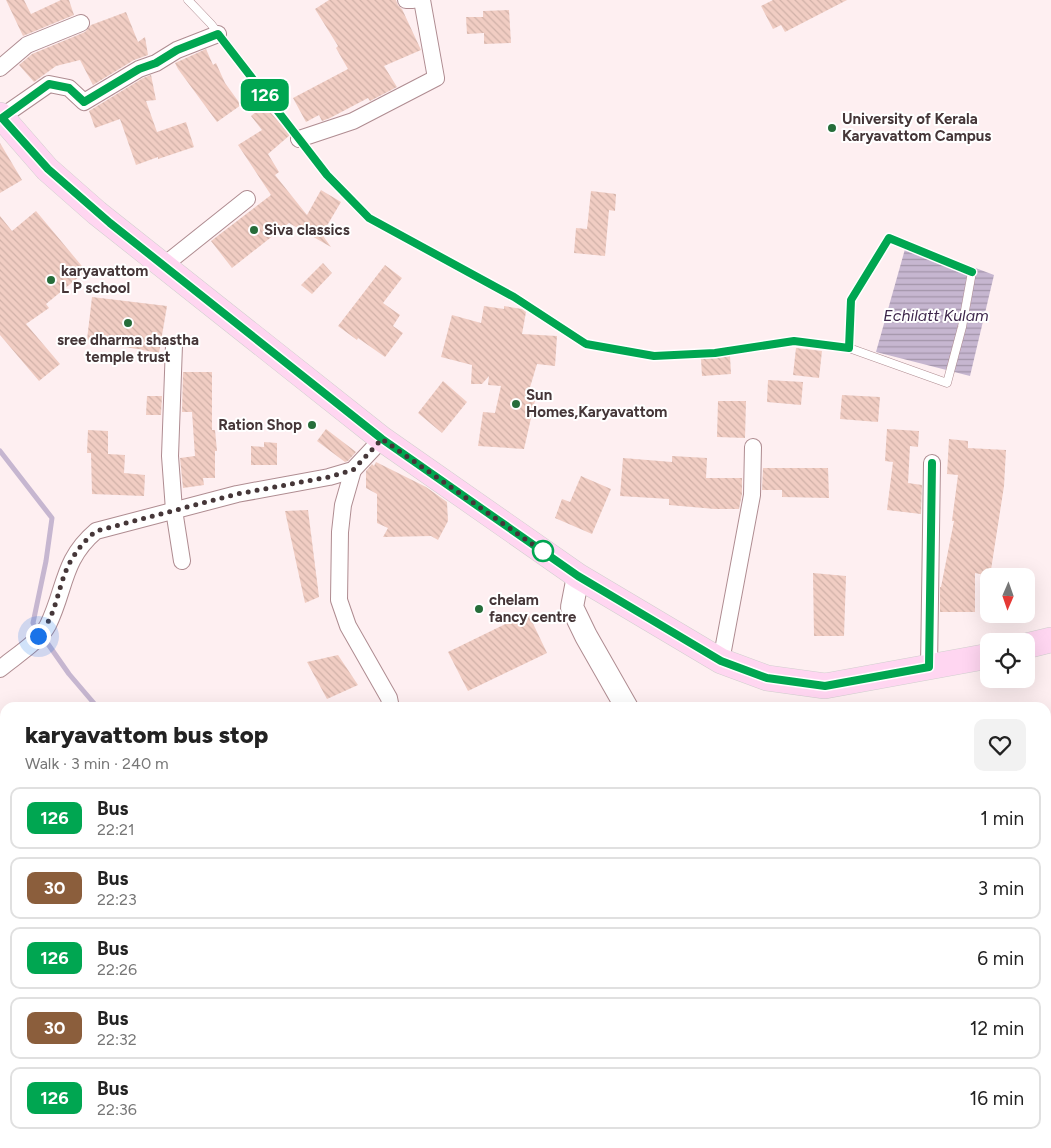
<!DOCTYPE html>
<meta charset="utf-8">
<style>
:root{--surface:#fff;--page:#f2f2f2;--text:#222;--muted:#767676;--line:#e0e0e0}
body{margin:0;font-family:Figtree,sans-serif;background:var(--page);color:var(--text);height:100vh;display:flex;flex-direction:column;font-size:19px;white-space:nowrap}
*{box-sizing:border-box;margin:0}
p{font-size:16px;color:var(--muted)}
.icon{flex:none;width:28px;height:28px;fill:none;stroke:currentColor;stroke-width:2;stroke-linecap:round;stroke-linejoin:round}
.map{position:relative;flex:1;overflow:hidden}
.side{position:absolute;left:0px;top:702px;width:1051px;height:446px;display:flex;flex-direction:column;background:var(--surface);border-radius:15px 15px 0 0;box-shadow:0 5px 20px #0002}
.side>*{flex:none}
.badge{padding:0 10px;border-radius:8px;font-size:18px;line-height:32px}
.needle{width:32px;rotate:182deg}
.tools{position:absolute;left:980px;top:568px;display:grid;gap:10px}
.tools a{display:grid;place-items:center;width:55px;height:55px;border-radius:10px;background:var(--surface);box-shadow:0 5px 20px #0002;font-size:25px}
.you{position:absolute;width:25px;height:25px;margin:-12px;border:4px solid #fff;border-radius:50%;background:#1a73e8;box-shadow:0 0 0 8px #1a73e833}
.map>.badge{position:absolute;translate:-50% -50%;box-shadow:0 0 0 2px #fff}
.round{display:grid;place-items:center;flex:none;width:52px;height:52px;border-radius:10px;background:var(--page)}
.overview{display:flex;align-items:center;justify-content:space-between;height:85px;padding:0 25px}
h1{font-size:24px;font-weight:800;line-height:38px}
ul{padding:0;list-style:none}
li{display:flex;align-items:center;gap:15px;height:62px;margin:0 10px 8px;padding:0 15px;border:2px solid var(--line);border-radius:10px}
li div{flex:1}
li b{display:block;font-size:19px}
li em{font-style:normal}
li .badge{min-width:55px;font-weight:700;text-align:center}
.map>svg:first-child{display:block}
</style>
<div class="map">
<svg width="1051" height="1148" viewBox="0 0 1051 1148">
<defs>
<pattern id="water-rules" width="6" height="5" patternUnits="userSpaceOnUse" patternTransform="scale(1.25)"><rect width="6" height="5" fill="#c6b6d0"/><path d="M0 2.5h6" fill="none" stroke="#a395aa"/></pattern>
<pattern id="building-back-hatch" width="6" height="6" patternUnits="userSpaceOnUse" patternTransform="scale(1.25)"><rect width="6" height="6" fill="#f1cdc3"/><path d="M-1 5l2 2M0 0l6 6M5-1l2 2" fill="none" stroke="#d0b1a8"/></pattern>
</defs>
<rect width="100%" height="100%" fill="#feeff1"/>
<polygon fill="url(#water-rules)" points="907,242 994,275 970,376 876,352"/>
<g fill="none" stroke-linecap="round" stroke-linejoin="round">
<g stroke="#c6b6d0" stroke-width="5">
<polyline points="0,451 52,518 46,561 33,623 35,627"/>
<polyline points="48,644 69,674 98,708"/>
<polyline points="0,978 5,987"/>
<polyline points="112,1144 116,1148"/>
<polyline points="247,1144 249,1148"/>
</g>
</g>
<g fill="url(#building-back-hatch)">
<polygon points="6,0 24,0 31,14 61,0 69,0 74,15 23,36"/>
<polygon points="329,0 396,0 398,5 402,9 421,50 384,66 397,87 370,101 368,98 330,118 322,121 319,115 306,122 293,98 348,69 336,48 338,46 315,9"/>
<polygon points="773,0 847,0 785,32 781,25 773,29 761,6"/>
<polygon points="509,10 511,43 484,44 484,33 467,34 466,17 483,17 483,11"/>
<polygon points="126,12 138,42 145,37 148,55 134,60 93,85 80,60 56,66 34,82 19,65 32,54 85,32 91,25"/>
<polygon points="206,49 213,65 216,63 225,83 241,105 217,122 178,69 175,63"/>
<polygon points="151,75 156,100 146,101 157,132 186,122 194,147 158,159 158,157 136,165 120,119 95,128 89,111 143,78"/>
<polygon points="264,105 290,135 268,154 279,172 275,175 307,215 321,190 341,202 325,229 324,228 321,233 331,247 289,223 232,268 211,241 271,195 238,145 262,130 251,116"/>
<polygon points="0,143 22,180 0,193"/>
<polygon points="591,191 616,194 615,211 609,210 605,256 574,253 576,228 587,229"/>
<polygon points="36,211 86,271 46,304 49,308 26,324 60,364 39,381 0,335 0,216 12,231"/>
<polygon points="323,263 332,273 312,294 301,285"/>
<polygon points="385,265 402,278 383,303 400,315 393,326 403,333 385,357 358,338 357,340 338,326"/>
<polygon points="92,297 167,306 159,353 87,340"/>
<polygon points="484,306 504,309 504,306 522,309 526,312 522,334 557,336 555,366 537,364 528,394 536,396 524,449 478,446 483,412 495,413 501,386 488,385 489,376 482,384 471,384 472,365 441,357 452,315 481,323"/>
<polygon points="796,348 822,351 819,378 793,375"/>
<polygon points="730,356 731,374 702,376 701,359"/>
<polygon points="183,372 212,372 212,430 215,430 217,451 215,451 215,478 203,478 204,485 183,488 180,458 195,456 192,412 182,412"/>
<polygon points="768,380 803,382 801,405 767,402"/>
<polygon points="443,381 467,402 442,433 418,413"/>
<polygon points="842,395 880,397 878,422 840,419"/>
<polygon points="147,396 162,396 161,415 146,415"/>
<polygon points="718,401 746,401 745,438 717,437"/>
<polygon points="326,429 356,452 348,461 345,462 317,441"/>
<polygon points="887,429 919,431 918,447 910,446 908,483 922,485 921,514 887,510 893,462 885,461"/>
<polygon points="88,430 108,431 108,454 125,455 124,473 145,475 144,496 92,494 91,453 87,453"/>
<polygon points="949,439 968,441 968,448 1006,450 1004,486 990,576 975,573 975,612 940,612 940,587 941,587 954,521 952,521 958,475 947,474"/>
<polygon points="264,442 277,443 277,465 251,465 251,446 264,447"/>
<polygon points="672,456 707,458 706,478 742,478 742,494 739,509 715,509 669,505 669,499 620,496 623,458 672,462"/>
<polygon points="376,462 426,487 447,502 448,521 438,540 431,536 383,537 388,528 377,523 377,494 366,488 366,471 372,464 374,466"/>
<polygon points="763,468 828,468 829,498 782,497 782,490 762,490"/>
<polygon points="581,476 611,489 592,534 555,518 562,499 570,502"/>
<polygon points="308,510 319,597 305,603 285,511"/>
<polygon points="813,573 846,576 844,636 814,636"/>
<polygon points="528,613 547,653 468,691 448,652"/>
<polygon points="338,655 358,685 327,699 307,662"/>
</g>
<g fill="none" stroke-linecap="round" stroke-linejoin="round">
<g stroke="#af8c91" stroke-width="9">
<g id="lane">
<polyline points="188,0 211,24 327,175 369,218 514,297 586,344 654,356 715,353 794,341 849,348 947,383 962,327 972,272 889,238 851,300 849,348"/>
<polyline points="1017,1144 1020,1148"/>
<polyline points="952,1148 953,1144"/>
</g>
</g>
<g stroke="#af8c91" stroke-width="18">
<g id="street">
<polyline points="406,0 413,0"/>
<polyline points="0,68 27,45 81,23"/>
<polyline points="0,118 49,84 69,88 84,102 139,69 156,63 177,50 218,34"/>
<polyline points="299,139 353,121 436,78 422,0"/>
<polyline points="163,266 247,199"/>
<polyline points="174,345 170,456 174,510 182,561"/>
<polyline points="353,470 343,505 340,532 339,600 348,626 389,698 391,708"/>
<polyline points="721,661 752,495 753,447"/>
<polyline points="929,667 932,463"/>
<path d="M0,669C14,657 39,642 48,625C66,588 62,560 96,531L237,494L329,477L353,470L382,439"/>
<polyline points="0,1015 5,1011"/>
<polyline points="0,1030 5,1038"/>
<polyline points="70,1144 73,1148"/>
<polyline points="614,1144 614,1148"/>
</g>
</g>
<g stroke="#af8c91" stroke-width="24">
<g id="secondary">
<polyline points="578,576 572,607 586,636 627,708"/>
<polyline points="695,1148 695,1144"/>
</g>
</g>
<g stroke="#d2cfcf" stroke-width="26">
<g id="primary">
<polyline points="0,115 47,169 97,213 382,439 578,576 721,661 767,678 825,686 989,656"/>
<polyline points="1026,646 1051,640"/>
</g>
</g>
<use href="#lane" stroke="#fff" stroke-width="8"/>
<use href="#street" stroke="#fff" stroke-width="16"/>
<use href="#secondary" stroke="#fff" stroke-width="22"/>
<use href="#primary" stroke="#ffd6f1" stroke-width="25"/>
</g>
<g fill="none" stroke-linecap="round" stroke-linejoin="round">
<g stroke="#fff" stroke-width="11">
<polyline id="line" points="932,463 929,667 825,686 767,678 721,661 578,576 382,439 110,223 48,169 2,118 49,84 69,88 84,102 139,69 156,63 177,50 218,34 327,175 369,218 514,297 586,344 654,356 715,353 794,341 849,348 851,300 889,238 972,272"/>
</g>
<use href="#line" stroke="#00a651" stroke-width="8"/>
<path stroke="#453638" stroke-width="5" stroke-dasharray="0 9" d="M38,636C57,616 57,588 69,564C76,551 85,540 96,531L237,494L329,477L353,470L382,439L545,553L543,551"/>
</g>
<g fill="#266d3a" stroke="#fff" stroke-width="2">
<circle cx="832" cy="128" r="5"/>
<circle cx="254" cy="230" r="5"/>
<circle cx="51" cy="280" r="5"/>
<circle cx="128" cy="323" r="5"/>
<circle cx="516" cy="404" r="5"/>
<circle cx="312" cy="425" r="5"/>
<circle cx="479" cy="609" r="5"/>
</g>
<circle fill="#fff" stroke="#00a651" stroke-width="2.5" cx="543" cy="551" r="10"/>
<g text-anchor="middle" stroke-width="4" stroke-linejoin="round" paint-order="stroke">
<g font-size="15" font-weight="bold" fill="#453638" stroke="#fff" text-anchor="start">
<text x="842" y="124">University of Kerala<tspan x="842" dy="17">Karyavattom Campus</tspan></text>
<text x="264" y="235">Siva classics</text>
<text x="61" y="276">karyavattom<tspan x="61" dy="17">L P school</tspan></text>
<text x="128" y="345" text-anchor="middle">sree dharma shastha<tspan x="128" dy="17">temple trust</tspan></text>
<text x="526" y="400">Sun<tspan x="526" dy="17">Homes,Karyavattom</tspan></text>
<text x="302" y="430" text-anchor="end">Ration Shop</text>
<text x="489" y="605">chelam<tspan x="489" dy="17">fancy centre</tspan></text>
</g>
<g font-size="16" font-style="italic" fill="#3d264b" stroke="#fff">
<text x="936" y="321">Echilatt Kulam</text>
</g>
</g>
</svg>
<div class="tools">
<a><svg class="needle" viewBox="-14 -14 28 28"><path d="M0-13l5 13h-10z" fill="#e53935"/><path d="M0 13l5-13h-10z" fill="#767676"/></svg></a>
<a><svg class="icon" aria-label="locate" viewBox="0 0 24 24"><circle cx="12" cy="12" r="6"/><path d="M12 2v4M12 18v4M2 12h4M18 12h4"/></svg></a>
</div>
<div class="you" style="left:38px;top:636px"></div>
<b class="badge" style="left:265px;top:95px;background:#00a651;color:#fff">126</b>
<section class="side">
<div class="overview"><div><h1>karyavattom bus stop</h1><p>Walk · 3 min · 240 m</p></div><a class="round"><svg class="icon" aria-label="heart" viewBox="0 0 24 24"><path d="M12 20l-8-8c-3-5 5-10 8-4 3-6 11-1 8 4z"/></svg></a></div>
<ul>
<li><span class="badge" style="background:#00a651;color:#fff">126</span><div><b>Bus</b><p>22:21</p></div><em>1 min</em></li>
<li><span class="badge" style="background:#8b5e3c;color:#fff">30</span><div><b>Bus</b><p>22:23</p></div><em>3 min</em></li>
<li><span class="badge" style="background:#00a651;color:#fff">126</span><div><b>Bus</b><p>22:26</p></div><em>6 min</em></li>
<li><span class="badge" style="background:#8b5e3c;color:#fff">30</span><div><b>Bus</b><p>22:32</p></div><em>12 min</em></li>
<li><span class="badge" style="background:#00a651;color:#fff">126</span><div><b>Bus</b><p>22:36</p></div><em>16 min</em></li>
</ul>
</section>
</div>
